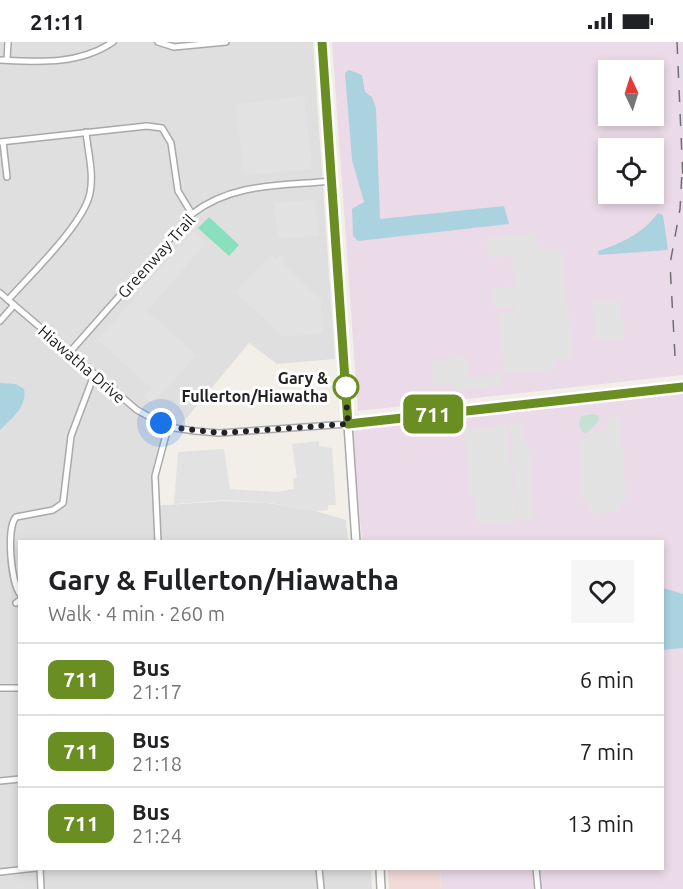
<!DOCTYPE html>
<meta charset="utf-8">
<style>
:root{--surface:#fff;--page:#f6f6f6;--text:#202124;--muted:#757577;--line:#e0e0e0}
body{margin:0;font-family:Ubuntu,sans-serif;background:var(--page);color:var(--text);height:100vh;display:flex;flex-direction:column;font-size:22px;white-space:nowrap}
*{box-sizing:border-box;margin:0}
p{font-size:20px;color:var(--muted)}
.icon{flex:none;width:33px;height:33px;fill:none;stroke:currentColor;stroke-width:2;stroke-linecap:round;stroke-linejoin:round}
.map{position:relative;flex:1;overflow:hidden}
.sheet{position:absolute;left:18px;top:498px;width:646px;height:330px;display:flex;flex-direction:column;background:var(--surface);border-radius:0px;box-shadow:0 3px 9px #0003}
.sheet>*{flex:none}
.badge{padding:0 12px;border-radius:9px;font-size:21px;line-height:39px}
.needle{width:39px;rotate:356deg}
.tools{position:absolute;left:598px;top:18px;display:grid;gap:12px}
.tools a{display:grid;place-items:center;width:66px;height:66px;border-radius:0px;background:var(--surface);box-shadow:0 3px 9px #0003;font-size:30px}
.you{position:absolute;width:30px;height:30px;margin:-15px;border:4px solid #fff;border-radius:50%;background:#1a73e8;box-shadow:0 0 0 9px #1a73e833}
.map>.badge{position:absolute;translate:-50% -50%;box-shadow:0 0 0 3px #fff}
.round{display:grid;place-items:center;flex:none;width:63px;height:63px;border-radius:0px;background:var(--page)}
.head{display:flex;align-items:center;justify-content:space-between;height:102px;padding:0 30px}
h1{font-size:28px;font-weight:600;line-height:45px}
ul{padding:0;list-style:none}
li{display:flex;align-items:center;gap:18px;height:72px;padding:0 30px;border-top:2px solid var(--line)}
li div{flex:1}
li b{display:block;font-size:22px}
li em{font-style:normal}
li .badge{min-width:66px;font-weight:700;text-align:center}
.status{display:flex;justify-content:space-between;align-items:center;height:42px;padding:0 30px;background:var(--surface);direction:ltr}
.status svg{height:16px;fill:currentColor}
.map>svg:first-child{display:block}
</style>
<div class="status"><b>21:11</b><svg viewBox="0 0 49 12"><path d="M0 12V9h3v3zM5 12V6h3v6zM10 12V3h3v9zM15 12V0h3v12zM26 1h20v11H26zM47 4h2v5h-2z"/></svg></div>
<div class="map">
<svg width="683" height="847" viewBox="0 0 683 847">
<rect width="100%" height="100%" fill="#f2efe9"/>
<polygon fill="#e0dfdf" points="0,0 313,0 335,317 277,322 249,301 179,385 167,383 154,421 153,464 225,459 267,461 312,468 346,478 348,499 20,500 20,826 371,827 372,847 0,847"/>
<polygon fill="#f2dad9" points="388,827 440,827 441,847 389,847"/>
<g fill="#ebdbe8" fill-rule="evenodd">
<path d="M332,0H683V333L358,369ZM609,28H654V74H609ZM609,106H654V152H609Z"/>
<polygon points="683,351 683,847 441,847 440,827 663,826 663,500 362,499 352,385"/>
</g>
<polygon fill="#c6e0d4" points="592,372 598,373 599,379 587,391 582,390 579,382 581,374"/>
<polygon fill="#88e0be" points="209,175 239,203 229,214 198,186"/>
<g fill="#e2e2e2">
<polygon points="304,54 312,127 244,133 236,62"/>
<polygon points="315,158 319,194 278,196 274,161"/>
<polygon points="194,188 206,201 147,269 197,313 153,363 144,355 151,346 98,298"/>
<polygon points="536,191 538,208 561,206 573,316 557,318 553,327 505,331 498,272 513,270 516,266 514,264 493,266 491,247 515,244 512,213 489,216 486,196"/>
<polygon points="281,212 286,217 283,222 321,258 323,291 284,295 235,250 271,213 276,218"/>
<polygon points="593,259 621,260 624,297 595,298"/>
<polygon points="465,315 468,336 501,332 503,343 454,348 453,342 434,343 431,319"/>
<polygon points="620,375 626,459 620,459 620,470 590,471 588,459 583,459 579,397 591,396 590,390 608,389 608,376"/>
<polygon points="510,382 522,382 523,401 528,401 533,476 529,475 528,479 517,475"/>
<polygon points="507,383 516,480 477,483 474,454 470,454 464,387"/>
<polygon points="319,399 319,404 332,406 336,463 328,463 328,468 316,469 270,461 226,458 174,462 178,410 224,407 230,447 276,450 294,447 293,436 297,436 292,402"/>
</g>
<g fill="#aad3df">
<polygon points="349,28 362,33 365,50 372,55 376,66 380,177 504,164 509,182 358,199 353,194 352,167 364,160 352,118 345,31"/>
<path d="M658,171L663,173L668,208L599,213L598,209C622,201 642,192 658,171Z"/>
<path d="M0,341L16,342L24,347C28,364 11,377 0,388Z"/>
<polygon points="663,546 683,552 683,606 663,608"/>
</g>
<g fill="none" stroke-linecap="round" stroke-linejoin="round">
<g stroke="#a9a9a9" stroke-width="8">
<g id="minor">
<polyline points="158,0 174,5 226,0"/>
<path d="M0,18C40,20 79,23 113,0"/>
<polyline points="7,18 8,0"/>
<polyline points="0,100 147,84 162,86 171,101 178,149 192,172"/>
<polyline points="3,100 7,135"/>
<polyline points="0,251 137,368 168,385 195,389 219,391 348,382 683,345"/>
<path d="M8,258C30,233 84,182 90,151C94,132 88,110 86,90"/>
<polyline points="0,279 14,263"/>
<path d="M69,311L192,172C233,140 283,144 332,139"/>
<polyline points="158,500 155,434 168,385"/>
<path d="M20,552C11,541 6,486 16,475L53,468L63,461L71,394L94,333"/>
<polyline points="16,561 20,558"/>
<polyline points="0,646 20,646"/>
<polyline points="0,739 20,737"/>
<polyline points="40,826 41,847"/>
<polyline points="319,826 321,847"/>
<polyline points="536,826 538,847"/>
<polyline points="0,830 36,826"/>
</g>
</g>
<g stroke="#a9a9a9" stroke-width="10">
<g id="tertiary">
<polyline points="322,0 356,500"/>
<polyline points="380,826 381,847"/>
</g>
</g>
<use href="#minor" stroke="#fff" stroke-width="5"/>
<use href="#tertiary" stroke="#fff" stroke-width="7"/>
<g stroke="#707070" stroke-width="1.5" stroke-dasharray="12 12" stroke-linecap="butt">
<polyline points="677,0 683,138"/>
<polyline points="675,314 670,222 680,167 682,130"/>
</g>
</g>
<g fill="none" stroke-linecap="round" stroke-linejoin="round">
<g stroke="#fff" stroke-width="14">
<polyline id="line" points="322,0 348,382 683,345"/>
</g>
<use href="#line" stroke="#6b8e23" stroke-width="9"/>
<polyline stroke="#222" stroke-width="6" stroke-dasharray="0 10.8" points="161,381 168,385 220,391 348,382 345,342 346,345"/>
</g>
<circle fill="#fff" stroke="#6b8e23" stroke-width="3" cx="346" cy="345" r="12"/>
<g text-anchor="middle" stroke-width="6" stroke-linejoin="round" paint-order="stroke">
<g font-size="16" fill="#222" stroke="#fff">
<text transform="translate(156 214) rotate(-48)" y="6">Greenway Trail</text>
<text transform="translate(82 322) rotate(41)" y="6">Hiawatha Drive</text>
</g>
<g font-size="16" font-weight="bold" fill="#222" stroke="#fff" text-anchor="end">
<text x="328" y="342">Gary &amp;<tspan x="328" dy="18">Fullerton/Hiawatha</tspan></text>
</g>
</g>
</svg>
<div class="tools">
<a><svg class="needle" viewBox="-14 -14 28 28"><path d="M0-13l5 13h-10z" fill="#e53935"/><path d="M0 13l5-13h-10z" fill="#757577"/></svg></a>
<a><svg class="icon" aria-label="locate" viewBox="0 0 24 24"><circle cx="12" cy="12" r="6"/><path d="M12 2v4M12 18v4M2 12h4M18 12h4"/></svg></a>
</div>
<div class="you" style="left:161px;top:381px"></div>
<b class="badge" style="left:433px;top:372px;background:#6b8e23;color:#fff">711</b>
<section class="sheet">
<div class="head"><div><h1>Gary &amp; Fullerton/Hiawatha</h1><p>Walk · 4 min · 260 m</p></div><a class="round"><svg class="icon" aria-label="heart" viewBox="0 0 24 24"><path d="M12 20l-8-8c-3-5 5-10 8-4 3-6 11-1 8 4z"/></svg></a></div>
<ul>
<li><span class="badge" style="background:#6b8e23;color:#fff">711</span><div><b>Bus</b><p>21:17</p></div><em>6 min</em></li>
<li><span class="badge" style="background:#6b8e23;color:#fff">711</span><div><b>Bus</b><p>21:18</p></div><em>7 min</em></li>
<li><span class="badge" style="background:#6b8e23;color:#fff">711</span><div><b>Bus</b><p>21:24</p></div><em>13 min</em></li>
</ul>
</section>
</div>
